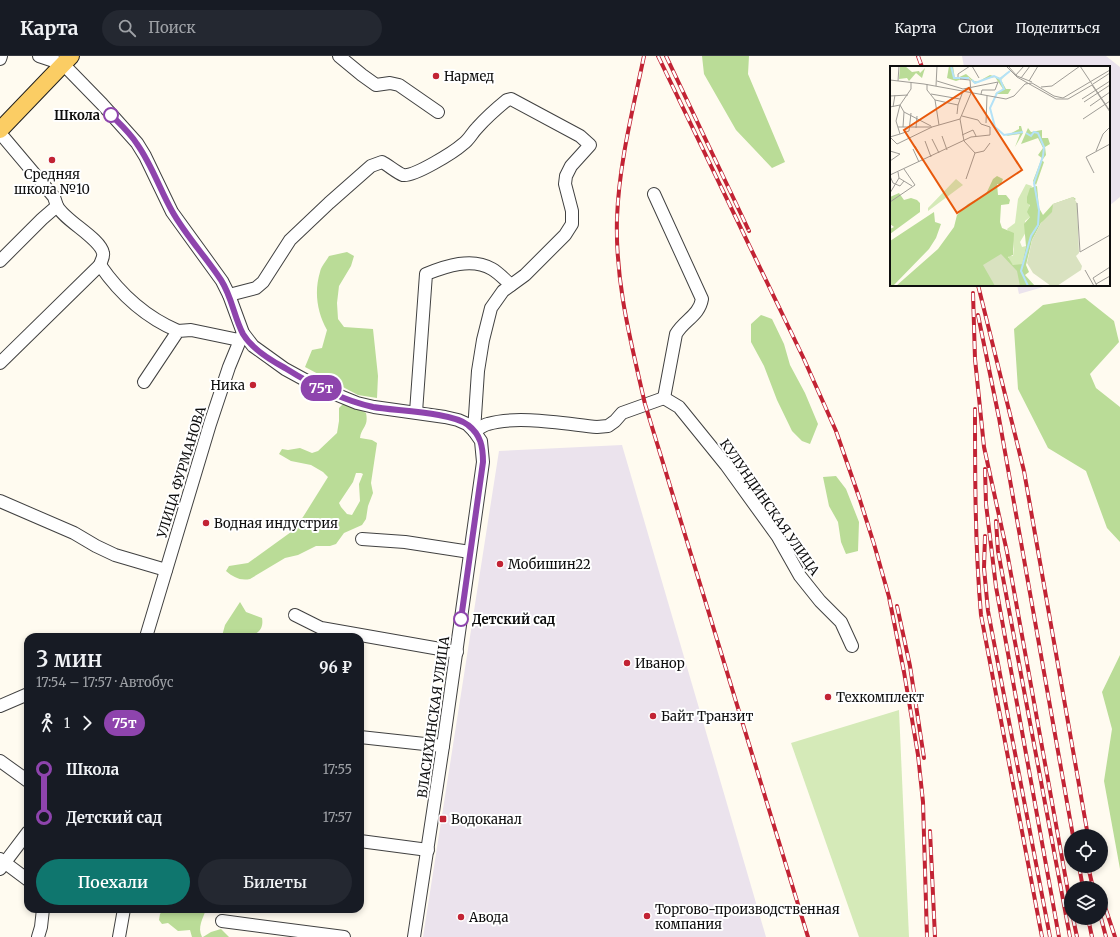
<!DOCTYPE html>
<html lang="ru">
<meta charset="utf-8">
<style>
:root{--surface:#171b24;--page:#242831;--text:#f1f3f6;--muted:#9ea1a6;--line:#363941;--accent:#0f766e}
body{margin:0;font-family:Merriweather,serif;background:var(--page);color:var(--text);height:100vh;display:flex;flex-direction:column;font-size:15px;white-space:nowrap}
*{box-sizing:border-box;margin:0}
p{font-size:13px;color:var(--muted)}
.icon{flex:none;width:22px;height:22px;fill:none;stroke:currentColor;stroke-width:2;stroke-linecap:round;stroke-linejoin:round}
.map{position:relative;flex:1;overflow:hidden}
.panel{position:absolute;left:24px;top:577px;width:340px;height:280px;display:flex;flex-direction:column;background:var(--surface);border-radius:12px;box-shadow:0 2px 6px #0003}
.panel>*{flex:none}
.badge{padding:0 8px;border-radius:13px;font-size:14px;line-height:26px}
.tools{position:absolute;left:1064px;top:773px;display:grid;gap:8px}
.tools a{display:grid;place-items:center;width:44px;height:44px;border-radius:50%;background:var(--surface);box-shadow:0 2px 6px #0003;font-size:20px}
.map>.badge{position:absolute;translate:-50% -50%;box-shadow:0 0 0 2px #fff}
.legs{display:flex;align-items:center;gap:6px;height:44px;padding:0 12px;font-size:13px}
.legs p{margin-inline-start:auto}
.overview{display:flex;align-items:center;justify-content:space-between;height:68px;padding:0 12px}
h1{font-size:22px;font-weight:600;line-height:30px}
.action{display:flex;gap:8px;margin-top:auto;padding:8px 12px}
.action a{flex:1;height:46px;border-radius:24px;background:var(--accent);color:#fff;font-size:16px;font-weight:600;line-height:46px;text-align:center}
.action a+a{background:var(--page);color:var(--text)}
ul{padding:0 12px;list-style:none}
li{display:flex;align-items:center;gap:14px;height:48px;font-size:15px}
li i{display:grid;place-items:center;width:6px;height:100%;margin:0 5px;background:currentColor}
li i::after{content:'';width:10px;height:10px;margin:-5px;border:3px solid;border-radius:50%;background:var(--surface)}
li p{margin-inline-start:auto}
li:first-child i{background:linear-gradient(#0000 50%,currentColor 0)}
li:last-child i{background:linear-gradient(currentColor 50%,#0000 0)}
header{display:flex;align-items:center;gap:24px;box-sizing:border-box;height:56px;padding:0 20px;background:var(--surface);border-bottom:1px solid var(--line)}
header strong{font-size:19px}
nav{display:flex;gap:22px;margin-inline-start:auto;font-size:14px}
.search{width:280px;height:36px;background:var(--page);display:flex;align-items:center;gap:10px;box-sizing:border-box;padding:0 14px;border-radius:22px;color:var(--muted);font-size:15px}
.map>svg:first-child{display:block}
</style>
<header>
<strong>Карта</strong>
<div class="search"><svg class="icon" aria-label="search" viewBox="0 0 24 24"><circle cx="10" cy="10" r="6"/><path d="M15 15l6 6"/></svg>Поиск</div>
<nav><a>Карта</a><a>Слои</a><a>Поделиться</a></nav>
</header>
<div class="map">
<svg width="1120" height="881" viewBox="0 0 1120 881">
<rect width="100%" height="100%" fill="#fffbf0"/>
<g fill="#ebe3ed">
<polygon points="962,0 1106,0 1120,11 1120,141 1109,150 1109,11 964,11"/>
<polygon points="1017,229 1050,229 1019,238"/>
<polygon points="622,389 766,881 423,881 499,395"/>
</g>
<polygon fill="#d5eab8" points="899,654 909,881 859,881 791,687"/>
<g fill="#badc97" fill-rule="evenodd">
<polygon points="702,0 749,0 748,18 785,106 772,112 736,74 704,18"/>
<path d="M347,196L354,200L351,210L339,230L337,247L338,263L344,271L373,273L378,320L377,342L358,339L305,311L312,294L322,292L327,274C317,256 314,236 320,216C321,211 326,205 329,200Z"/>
<polygon points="1085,242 1114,265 1119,286 1090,318 1096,332 1120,351 1120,486 1107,472 1086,415 1048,392 1018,333 1014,273 1043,249"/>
<polygon points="761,259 772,263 784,288 790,309 805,337 818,368 810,388 802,385 792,375 777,344 764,310 751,286 751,268"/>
<path d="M343,348L355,351L366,357C369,371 361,371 360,382L372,384L377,387L371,427L373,437L368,450L366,463L362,469L344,477L336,488L330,490H316L298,499L285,502L250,523C240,525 233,521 226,515L229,510L248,507L291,476L303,461L328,421L323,416L311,409L291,405L279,398L282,393L288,394L300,392L312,397L318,395L337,377L339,365V352ZM356,417H361L363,418L359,428L360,445L352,459L347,458L341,451L339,447L353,426Z"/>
<polygon points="836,420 846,433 859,466 858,495 846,498 841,486 838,466 829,450 823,421"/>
<path d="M240,546L246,556L262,562C266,584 238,581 224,581L222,580L225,569Z"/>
<polygon points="1120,599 1120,813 1104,725 1112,673 1102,636"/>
<path d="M164,853H206C203,863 197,871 202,881H192L190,874L178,875L168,867L162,868L159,864L160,858Z"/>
<polygon points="221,873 229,881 203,881 211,876"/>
</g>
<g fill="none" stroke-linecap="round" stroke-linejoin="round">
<g stroke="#414141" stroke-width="14">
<g id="minor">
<polyline points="39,0 63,8 102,48 137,87 145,100 172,156 222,225 229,239 243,277 253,290 285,313 318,331 357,347 374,351 445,361 458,364 467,368 474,375 481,385 483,406 443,690 414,881"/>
<polyline points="339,0 362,19 376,29 390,27 399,29 438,56"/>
<polyline points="0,3 1,0"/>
<path d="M0,77L54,141C55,144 56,147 57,150C65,165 100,182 103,197C104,201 101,205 100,209"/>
<path d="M654,138L702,243C699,260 684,264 676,278L664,342"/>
<polyline points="0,205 42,163 57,150"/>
<path d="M229,239L256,232L263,226L290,184L329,147L371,110L382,106C388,109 397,117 403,119C414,121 454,96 463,88C469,84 472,77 477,72C486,62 496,53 507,44L511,43L580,80L590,89L571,110L566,120L565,128L572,155V168L565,179L525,219L503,235L491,252L483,284L478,315L474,375"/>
<path d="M0,307L100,209C120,238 145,261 178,275"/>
<polyline points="144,326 178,275 191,274 239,284"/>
<polyline points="664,342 679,351 726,409 778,481 800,520 820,545 841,566 852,590"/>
<path d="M416,356L426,218C446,210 472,201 492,213C499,217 505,224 511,229"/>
<path d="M474,375C479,373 483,369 488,368C517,359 566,368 597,371L608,370L615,365L622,357L664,342"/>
<polyline points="0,445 74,477 96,490 115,499 166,514"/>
<polyline points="362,483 405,486 470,496"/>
<polyline points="295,559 321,572 457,596"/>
<polyline points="146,581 210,368 229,311 243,277"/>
<polyline points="0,650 28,638"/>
<polyline points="360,681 443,690"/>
<polyline points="0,705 28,725"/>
<polyline points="360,785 428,794"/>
<polyline points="0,803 28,824"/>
<polyline points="0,813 28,776"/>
<polyline points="222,865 344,881"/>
<polyline points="38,881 41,871 43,853"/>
<polyline points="119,881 124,853"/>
</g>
</g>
<g stroke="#1f1f1f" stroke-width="18">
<polyline id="major" points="0,74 71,0"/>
</g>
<use href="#minor" stroke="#fff" stroke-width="12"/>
<use href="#major" stroke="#fbcd64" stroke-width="16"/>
<g stroke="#c22334" stroke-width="4">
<g id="rail">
<path d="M644,0C633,53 619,107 617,162C615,227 631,286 645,348L808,881"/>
<polyline points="658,0 803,301 836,375 859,441 874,488 889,541 904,616 918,699 923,746 927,881"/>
<polyline points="666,0 749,175"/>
<polyline points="918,0 922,11"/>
<polyline points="978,229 1024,415 1088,780"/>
<polyline points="973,237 975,303 984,391 1007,496 1071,852"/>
<polyline points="978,259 999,362 1073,780"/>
<path d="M975,353C975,422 975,490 981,559L1042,881"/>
<polyline points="985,413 986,448 996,531 1059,881"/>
<polyline points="996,465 998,495 1070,881"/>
<polyline points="985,480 984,512 988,555 1050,881"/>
<polyline points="897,550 910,610 924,702"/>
<polyline points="930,775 935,881"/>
<polyline points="1079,810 1083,832"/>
<polyline points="1088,810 1093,832"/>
<polyline points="1101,839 1115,881"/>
<polyline points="1073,862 1077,881"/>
<polyline points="1088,862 1092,881"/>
<polyline points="1101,862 1106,881"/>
</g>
</g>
<use href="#rail" stroke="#fff" stroke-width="2.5" stroke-dasharray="8" stroke-linecap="butt"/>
</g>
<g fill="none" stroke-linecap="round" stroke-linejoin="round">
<g stroke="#fff" stroke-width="9">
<path id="line-1" d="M111,59C120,68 130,77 137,88C152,109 160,134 172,155C186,180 206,201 221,224C232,241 234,261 243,278C252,293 270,304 285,312C312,329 342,344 373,351C395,355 452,356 468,369C481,379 483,391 483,406L461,563"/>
</g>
<use href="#line-1" stroke="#8e44ad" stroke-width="6"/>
</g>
<g fill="#c22334" stroke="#fff" stroke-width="1.5">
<circle cx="436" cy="20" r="4"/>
<circle cx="52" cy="104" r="4"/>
<circle cx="253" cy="329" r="4"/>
<circle cx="206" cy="467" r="4"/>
<circle cx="500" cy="508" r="4"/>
<circle cx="627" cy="607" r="4"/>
<circle cx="828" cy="641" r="4"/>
<circle cx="653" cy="660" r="4"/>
<rect x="439" y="759" width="8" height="8" rx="2"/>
<circle cx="647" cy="860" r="4"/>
<circle cx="461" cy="861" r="4"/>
</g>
<g fill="#fff" stroke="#8e44ad" stroke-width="2">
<circle cx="111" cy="59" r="7"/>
<circle cx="461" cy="563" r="7"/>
</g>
<g text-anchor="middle" stroke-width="4" stroke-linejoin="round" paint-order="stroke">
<g font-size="13" fill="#0e0e0e" stroke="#fff" text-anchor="start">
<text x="444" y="25">Нармед</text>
<text x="52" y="123" text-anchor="middle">Средняя<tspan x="52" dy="15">школа №10</tspan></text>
<text x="245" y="334" text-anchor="end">Ника</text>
<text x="214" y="472">Водная индустрия</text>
<text x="508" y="513">Мобишин22</text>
<text x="635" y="612">Иванор</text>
<text x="836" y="646">Техкомплект</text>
<text x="661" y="665">Байт Транзит</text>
<text x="451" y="768">Водоканал</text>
<text x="655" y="858">Торгово-производственная<tspan x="655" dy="15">компания</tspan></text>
<text x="469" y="866">Авода</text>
</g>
<g font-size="13" font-weight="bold" fill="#0e0e0e" stroke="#fff" text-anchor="end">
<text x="100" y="64">Школа</text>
<text x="472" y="568" text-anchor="start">Детский сад</text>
</g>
<g font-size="13" fill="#0e0e0e" stroke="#fff">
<text transform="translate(181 416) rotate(-73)" y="5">УЛИЦА ФУРМАНОВА</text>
<text transform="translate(770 451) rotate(55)" y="5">КУЛУНДИНСКАЯ УЛИЦА</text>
<text transform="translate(433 661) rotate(-82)" y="5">ВЛАСИХИНСКАЯ УЛИЦА</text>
</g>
</g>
<g transform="translate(890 10)">
<rect width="220" height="220" fill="#fffbf0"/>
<path d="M66,113L73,119L38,145V142ZM136,118L142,120L139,128L140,151L135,155L136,166L130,176L132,181L136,180L132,198L127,200L123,199L118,193L119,190H123L124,183L123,174L117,163L125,157L128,133Z" fill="#d5eab8"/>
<path d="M10,0H15L22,6L29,5L30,7L35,2L32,12L26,7L19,15L17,12L9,13ZM59,0H63L65,13L76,8L84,15L90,16L84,17L78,11L66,15L57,12ZM119,5L111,14L116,23H121L118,28H105L113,23L105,11L91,14L100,9L110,12ZM129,60H131L133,67L125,81L130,68L116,70L129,63ZM138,62L141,66L152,64V72H158L160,78L155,81L156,89L153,93L148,89L153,82L148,72L131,78ZM151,94L154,96L146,119L143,115ZM107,110L113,113L111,118H107L108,129H116L120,134L119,138L111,139L110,156L112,162L124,167L123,189L118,191L123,199L132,198L136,180L134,158L140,151L137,146L140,139L137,137V131L140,122L147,120L149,142L153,149L163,138L183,131L186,133L151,157L142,174L136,199L139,206L135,209L145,220H6L48,183L64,161L67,149L78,138L96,128L103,113ZM9,127L14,134L21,132L27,134L30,137V146L0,168V163L4,161L0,158V131ZM44,146L45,156L51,158L46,172L39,183L3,220H0V175Z" fill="#badc97"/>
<path d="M183,131L187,137L189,187L186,190L192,200L191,204L167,220H161L143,207L137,197L142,174L151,157L162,146L163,138ZM111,188L127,205L130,220H105L93,199Z" fill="#d9e2c0"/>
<path fill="none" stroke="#b4e2f7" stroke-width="2" d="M61,0L64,12H79M110,13L114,23L107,27L100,42L105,61L114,69L133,66M82,14L85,17L104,10L110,13L120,5M136,67L141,70L144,66L148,67L154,81L153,90L144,117L149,144L148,159L141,170L131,205L138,220"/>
<path fill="none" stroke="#9f9c96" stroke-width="1" d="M82,0L89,12M116,0L127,11L166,33H178L202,19L220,46M118,0L127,10L142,16M190,0L220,45M125,10L134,0M68,11V8L80,0M131,12L140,0M0,14L34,18L116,33L124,30L135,18L142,17L164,30L173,32L220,4M8,15L9,0M47,15L73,23L108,16M139,15L148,0M37,18V24L45,34L68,39L67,48M203,18L220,7M46,20L47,0M151,21L162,20L190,0M41,28L70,33M91,28L92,24H105L108,16M0,30L18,29M192,33L220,15M45,34L49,59M194,36L220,19M68,39L73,25M200,40L220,26M0,41L10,39L21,23V16M3,41L5,29M70,53L74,75L85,87M193,53L220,35M96,57L97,30M8,61H42M13,61L14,46M26,62L27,50M10,68L19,65L21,47M72,69L83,64L86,70M52,70L57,84M0,71L7,78L42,61L70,53L81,27L80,14L70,13M0,71L10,68L6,55L10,39L14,46L41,60M42,73L49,87M35,75L41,91M25,80L33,95M23,83L29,96M0,85L10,88L0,95M206,85L213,68L220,61M85,87L94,85L100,77M8,106L9,112L22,120M204,107L196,91L220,78M0,109L81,71L100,69V61L91,58L88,54L72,50M0,110L3,117L10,120L14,115M76,113L85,87M0,127L9,112M0,136L25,119L14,103M187,137L190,186L220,169M195,204L204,220M206,218L220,210M207,220L203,212L220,201"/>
<path fill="#e8590c" fill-opacity="0.15" stroke="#e8590c" stroke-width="2" d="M79,22L132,104L67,147L14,64Z"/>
<rect width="220" height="220" fill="none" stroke="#0e0e0e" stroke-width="2"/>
</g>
</svg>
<div class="tools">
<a><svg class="icon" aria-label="locate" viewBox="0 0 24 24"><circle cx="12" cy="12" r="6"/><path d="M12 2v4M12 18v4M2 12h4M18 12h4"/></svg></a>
<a><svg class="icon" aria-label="layers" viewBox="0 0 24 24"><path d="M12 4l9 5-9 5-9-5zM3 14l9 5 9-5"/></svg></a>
</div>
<b class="badge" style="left:321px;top:332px;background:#8e44ad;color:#fff">75т</b>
<section class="panel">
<div class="overview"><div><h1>3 мин</h1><p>17:54 – 17:57 · Автобус</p></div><b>96 ₽</b></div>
<div class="legs"><svg class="icon" aria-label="walk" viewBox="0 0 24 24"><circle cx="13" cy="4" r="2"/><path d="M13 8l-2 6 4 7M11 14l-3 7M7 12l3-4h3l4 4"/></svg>1<svg class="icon" aria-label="forward" viewBox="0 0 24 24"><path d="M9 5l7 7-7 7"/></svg><b class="badge" style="background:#8e44ad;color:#fff">75т</b></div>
<ul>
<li><i style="color:#8e44ad"></i><b>Школа</b><p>17:55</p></li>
<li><i style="color:#8e44ad"></i><b>Детский сад</b><p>17:57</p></li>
</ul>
<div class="action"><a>Поехали</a><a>Билеты</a></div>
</section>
</div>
